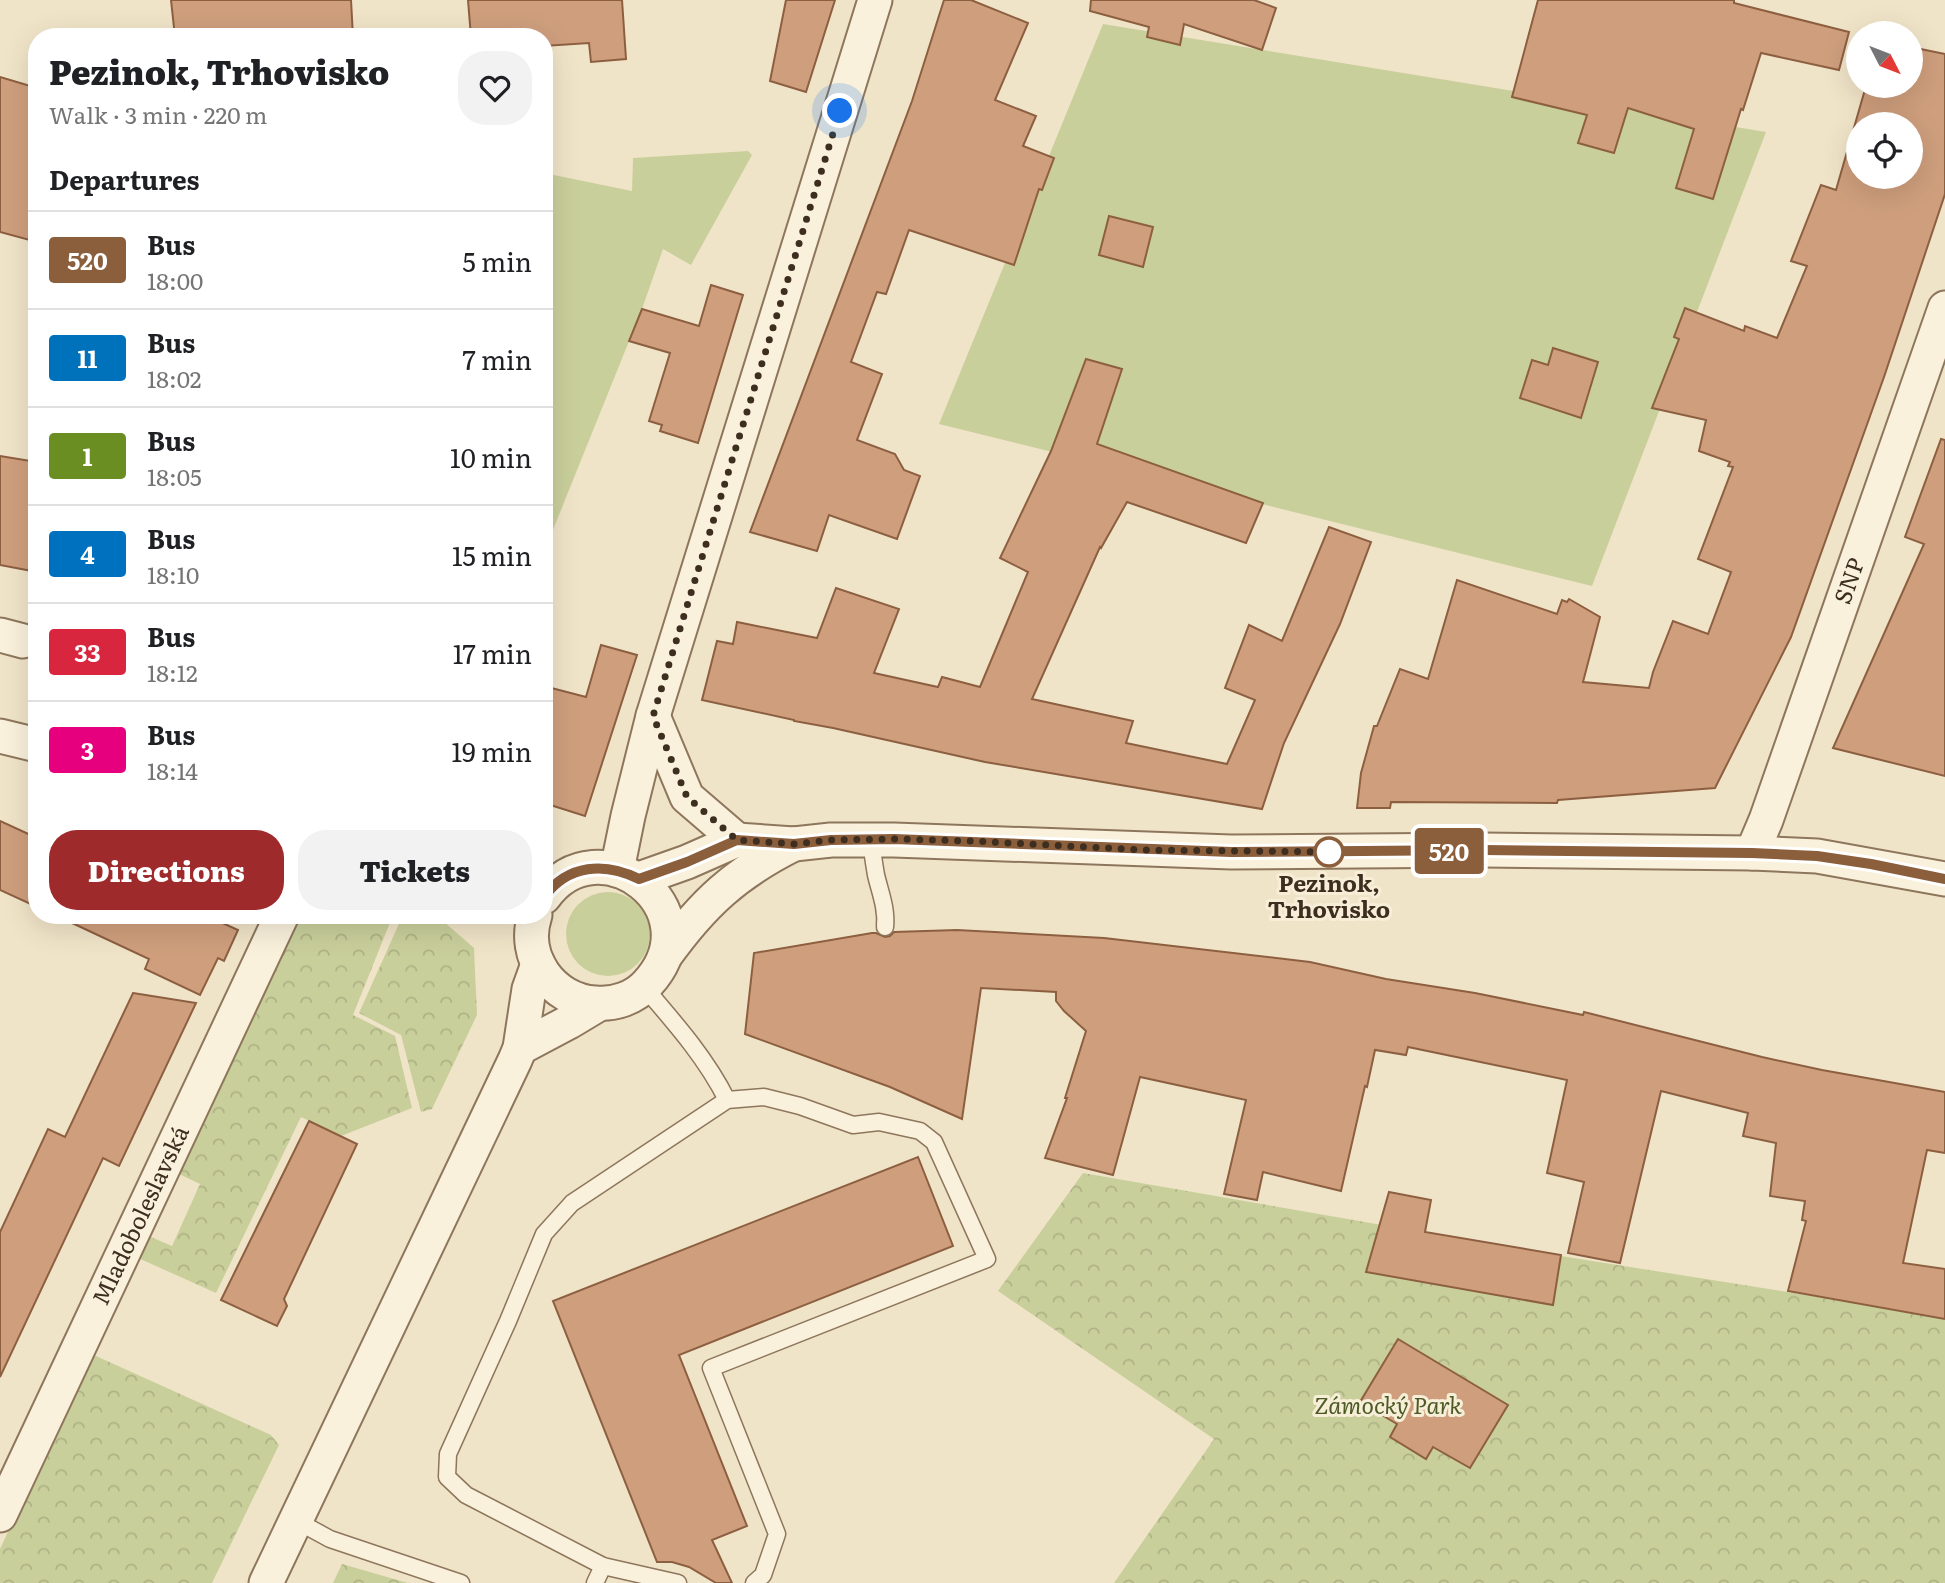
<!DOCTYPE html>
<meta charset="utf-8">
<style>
:root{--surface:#fff;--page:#f2f2f2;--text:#202124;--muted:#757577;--line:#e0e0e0;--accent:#9e2a2b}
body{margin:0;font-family:Literata,serif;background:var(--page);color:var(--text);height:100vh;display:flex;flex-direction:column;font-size:26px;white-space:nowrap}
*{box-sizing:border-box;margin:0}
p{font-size:23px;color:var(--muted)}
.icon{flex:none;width:38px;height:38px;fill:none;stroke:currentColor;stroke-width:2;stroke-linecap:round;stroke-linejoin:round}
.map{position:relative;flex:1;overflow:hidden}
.details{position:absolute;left:28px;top:28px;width:525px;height:896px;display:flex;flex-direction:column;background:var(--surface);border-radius:28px;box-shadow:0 7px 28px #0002}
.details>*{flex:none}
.badge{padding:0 14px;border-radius:5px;font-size:24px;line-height:46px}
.needle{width:46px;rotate:132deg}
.tools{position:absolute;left:1846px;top:21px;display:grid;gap:14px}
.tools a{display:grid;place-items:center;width:77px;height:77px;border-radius:50%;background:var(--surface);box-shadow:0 7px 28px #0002;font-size:35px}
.you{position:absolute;width:35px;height:35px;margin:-18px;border:5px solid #fff;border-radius:50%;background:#1a73e8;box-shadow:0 0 0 10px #1a73e833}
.map>.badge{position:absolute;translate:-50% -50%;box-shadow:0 0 0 4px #fff}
h2{padding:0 21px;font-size:26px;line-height:63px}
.round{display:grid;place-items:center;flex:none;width:74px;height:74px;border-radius:28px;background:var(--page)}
.headline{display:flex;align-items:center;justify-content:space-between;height:119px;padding:0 21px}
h1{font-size:33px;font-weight:800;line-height:52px}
.button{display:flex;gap:14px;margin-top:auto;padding:14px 21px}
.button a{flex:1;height:80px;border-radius:28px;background:var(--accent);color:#fff;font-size:28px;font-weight:800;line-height:80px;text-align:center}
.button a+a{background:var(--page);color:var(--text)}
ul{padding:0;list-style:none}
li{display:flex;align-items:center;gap:21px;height:98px;padding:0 21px;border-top:2px solid var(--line)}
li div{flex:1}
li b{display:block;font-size:26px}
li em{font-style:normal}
li .badge{min-width:77px;font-weight:700;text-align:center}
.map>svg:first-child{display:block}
</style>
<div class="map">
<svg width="1945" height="1583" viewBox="0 0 1945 1583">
<defs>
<pattern id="forest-crowns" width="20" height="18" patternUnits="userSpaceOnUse" patternTransform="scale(1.75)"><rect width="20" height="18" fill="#c9cf9b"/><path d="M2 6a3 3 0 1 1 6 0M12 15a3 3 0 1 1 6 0" fill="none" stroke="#aeb285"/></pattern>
</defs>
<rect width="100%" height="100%" fill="#f0e4c8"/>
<g fill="#c9cf9b">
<polygon points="1103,24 1766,132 1592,586 939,424"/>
<polygon points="748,151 752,155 691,265 663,249 642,309 544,552 544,173 632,191 633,158"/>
<circle cx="608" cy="934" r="42"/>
</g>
<g fill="url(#forest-crowns)">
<polygon points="293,915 393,915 353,1015 395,1036 412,1108 341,1136 301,1117 216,1293 136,1257 146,1235 172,1246 200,1184 175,1172"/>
<polygon points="401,915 436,915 474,948 477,1015 432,1109 421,1112 401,1035 359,1013 402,917"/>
<polygon points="1083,1173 1561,1256 1945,1317 1945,1583 1114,1583 1214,1439 998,1291"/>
<polygon points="85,1351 271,1435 279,1445 212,1583 0,1583 0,1549 78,1381"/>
<polygon points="342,1564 408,1583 333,1583"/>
</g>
<g fill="#cf9f7d" stroke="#8d5f41" stroke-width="2" fill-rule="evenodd">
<polygon points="171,0 351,0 353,37 175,37"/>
<polygon points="468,0 622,0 626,59 591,62 589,43 544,46 544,37 471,37"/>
<polygon points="786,0 835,0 806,92 770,81"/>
<polygon points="944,0 971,0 1028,23 995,100 1036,116 1023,146 1054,158 1042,190 1039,189 1014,265 909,230 886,294 877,292 851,362 882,374 857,440 895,454 904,470 920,476 897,539 829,515 817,551 750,532 912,101"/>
<polygon points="1091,0 1254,0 1276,8 1262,50 1184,24 1180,45 1147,37 1149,27 1090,11"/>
<polygon points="1538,0 1734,0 1734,3 1849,32 1839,70 1761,53 1743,110 1741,109 1713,199 1676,188 1694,129 1628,108 1614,153 1578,143 1587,115 1512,97"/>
<path d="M1911,47L1945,54V194L1884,377L1791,637L1715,788L1558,800L1557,803L1391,802L1390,808H1357L1361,773L1374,726H1377L1400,669L1428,679L1457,580L1557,614L1562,600L1567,602L1569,599L1600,617L1583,682L1649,688L1653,672L1673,621L1708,634L1731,572L1698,559L1733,467L1728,466L1730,462L1699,451L1706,420L1652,408L1679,339L1674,337L1685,308L1744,331L1745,326L1777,338L1807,266L1791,261L1821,185L1836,190L1866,86H1911ZM1858,124H1911V177H1858Z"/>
<polygon points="0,77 37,88 37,242 0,232"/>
<polygon points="1109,216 1153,227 1143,267 1099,255"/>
<polygon points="711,285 743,295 698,443 660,431 662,425 649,421 670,353 629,341 642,309 699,326"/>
<polygon points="1553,348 1598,362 1581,418 1520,398 1532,360 1548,365"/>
<polygon points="1086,359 1122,369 1097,444 1263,503 1246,543 1127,502 1101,548 1100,547 1032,699 1133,721 1126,743 1227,764 1255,700 1225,688 1249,625 1282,641 1329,527 1371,542 1340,624 1284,743 1262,809 985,762 833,728 794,721 794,720 702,700 717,641 733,644 737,622 817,638 836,588 899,609 874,673 938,687 942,677 980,687 1028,572 1000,558 1051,451"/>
<polygon points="1941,439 1945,440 1945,776 1833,748 1924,544 1905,537"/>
<polygon points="0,456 37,462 37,547 32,571 0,565"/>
<polygon points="601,645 637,655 585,816 544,803 544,686 586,697"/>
<polygon points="0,821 37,838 37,907 0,890"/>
<polygon points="55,915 205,915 238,930 224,961 218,958 200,995 145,969 149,959"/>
<polygon points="957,930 1104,938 1310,962 1386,979 1475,993 1583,1015 1584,1012 1762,1057 1822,1070 1945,1092 1945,1153 1927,1150 1903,1263 1945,1269 1945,1319 1788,1291 1806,1221 1802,1220 1805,1201 1770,1196 1776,1143 1743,1136 1748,1113 1661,1091 1620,1263 1568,1253 1584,1182 1547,1173 1567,1080 1408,1047 1406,1055 1375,1050 1367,1087 1365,1086 1341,1191 1263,1172 1257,1200 1224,1194 1246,1100 1140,1077 1113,1175 1045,1158 1067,1098 1065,1098 1086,1031 1064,1011 1056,1001 1056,992 981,988 962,1119 890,1087 745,1034 754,953 872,933 876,933 885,937 890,936 894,932"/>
<polygon points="133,993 196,1003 119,1166 103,1158 0,1377 0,1232 48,1129 65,1137"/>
<polygon points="309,1121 357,1144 284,1299 287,1306 277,1326 221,1300"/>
<polygon points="918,1157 953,1246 679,1355 747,1526 712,1540 732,1583 716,1583 689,1567 672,1562 657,1562 553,1301"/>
<polygon points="1389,1192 1431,1200 1425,1232 1561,1255 1553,1305 1366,1272"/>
<polygon points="1398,1339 1508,1405 1470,1468 1433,1447 1426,1459 1390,1437 1397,1424 1360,1402"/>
</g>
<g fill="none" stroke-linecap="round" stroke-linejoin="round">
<g stroke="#8d765c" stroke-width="19">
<g id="lane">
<path d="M871,840C872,851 874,863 876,875C880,892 887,909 885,927"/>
<path d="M644,987C675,1023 706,1058 727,1100"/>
<polyline points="295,1520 330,1539 461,1583"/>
<polyline points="595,1583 603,1566"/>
<polyline points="678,1583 603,1566 466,1495 447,1477 448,1454 508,1321 544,1234 572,1203 727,1100 764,1097 800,1106 853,1125 879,1122 920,1131 934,1142 987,1259 711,1368 777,1534 763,1575 754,1583"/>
</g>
</g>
<g stroke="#8d765c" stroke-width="37">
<g id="street">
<polyline points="0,635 23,641"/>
<polyline points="653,716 687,797 737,840"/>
<polyline points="0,736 37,745"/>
<path id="s1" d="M1752,853L1766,820L1945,308"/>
<polyline points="617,870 628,816 653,716 875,0"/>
<polyline points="639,879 687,862 737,840 794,844 831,840 894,840 1231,852 1483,850 1752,853 1817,856 1945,879"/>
<path d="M535,915C521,957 552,1000 595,1003C614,1005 635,998 648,983C715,909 599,820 544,897"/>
<path d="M665,956C703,903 736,873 794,844"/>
<polyline points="520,1048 569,1022 599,1004"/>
<path id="s2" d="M0,1515L282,915"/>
<polyline points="266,1583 515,1060 520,1048 529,989 538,964"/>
</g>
</g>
<use href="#lane" stroke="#faf1dc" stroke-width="16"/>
<use href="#street" stroke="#faf1dc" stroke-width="33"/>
</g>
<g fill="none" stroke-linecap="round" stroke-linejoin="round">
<g stroke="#fff" stroke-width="16">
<path id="line" d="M544,897C568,864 605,862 639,879L687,862L737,840L794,844L831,840L894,839L1231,852L1483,850L1752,853L1817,856L1871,864L1945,879"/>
</g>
<use href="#line" stroke="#8b5e3c" stroke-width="10"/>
<polyline stroke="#3d2e20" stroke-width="7" stroke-dasharray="0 12.6" points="840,111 653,716 687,797 737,840 794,844 831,840 894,839 971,841 1145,850 1335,852 1329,852"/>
</g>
<circle fill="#fff" stroke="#8b5e3c" stroke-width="3.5" cx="1329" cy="852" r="14"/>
<g text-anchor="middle" stroke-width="6" stroke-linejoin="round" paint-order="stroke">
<g font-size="23" fill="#3d2e20" stroke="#f7eed8">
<text dy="8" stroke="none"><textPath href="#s1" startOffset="289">SNP</textPath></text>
<text dy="8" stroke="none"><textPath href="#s2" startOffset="331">Mladoboleslavská</textPath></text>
</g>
<g font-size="23" font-weight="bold" fill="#3d2e20" stroke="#f7eed8">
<text x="1329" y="892">Pezinok,<tspan x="1329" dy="26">Trhovisko</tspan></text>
</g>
<g font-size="23" font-style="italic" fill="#4d5a26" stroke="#f7eed8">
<text x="1388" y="1414">Zámocký Park</text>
</g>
</g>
</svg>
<div class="tools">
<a><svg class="needle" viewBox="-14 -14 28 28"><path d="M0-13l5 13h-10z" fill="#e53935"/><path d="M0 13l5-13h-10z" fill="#757577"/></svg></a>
<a><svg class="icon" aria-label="locate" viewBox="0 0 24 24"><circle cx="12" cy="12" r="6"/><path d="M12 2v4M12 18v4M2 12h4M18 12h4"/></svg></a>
</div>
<div class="you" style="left:840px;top:111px"></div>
<b class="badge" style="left:1449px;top:851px;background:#8b5e3c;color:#fff">520</b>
<section class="details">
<div class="headline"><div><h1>Pezinok, Trhovisko</h1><p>Walk · 3 min · 220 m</p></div><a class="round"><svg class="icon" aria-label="heart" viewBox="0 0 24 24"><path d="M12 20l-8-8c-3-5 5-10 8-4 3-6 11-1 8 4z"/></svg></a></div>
<h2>Departures</h2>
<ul>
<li><span class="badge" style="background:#8b5e3c;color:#fff">520</span><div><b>Bus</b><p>18:00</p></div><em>5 min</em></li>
<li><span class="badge" style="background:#0072bc;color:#fff">11</span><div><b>Bus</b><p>18:02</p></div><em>7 min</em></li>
<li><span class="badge" style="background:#6b8e23;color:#fff">1</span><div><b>Bus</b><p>18:05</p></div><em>10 min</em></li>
<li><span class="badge" style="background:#0071bf;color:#fff">4</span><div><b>Bus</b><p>18:10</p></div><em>15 min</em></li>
<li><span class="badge" style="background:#d7263d;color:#fff">33</span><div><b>Bus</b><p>18:12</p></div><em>17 min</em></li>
<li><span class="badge" style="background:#e6007e;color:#fff">3</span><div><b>Bus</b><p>18:14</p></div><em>19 min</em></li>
</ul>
<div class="button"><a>Directions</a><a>Tickets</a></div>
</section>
</div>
